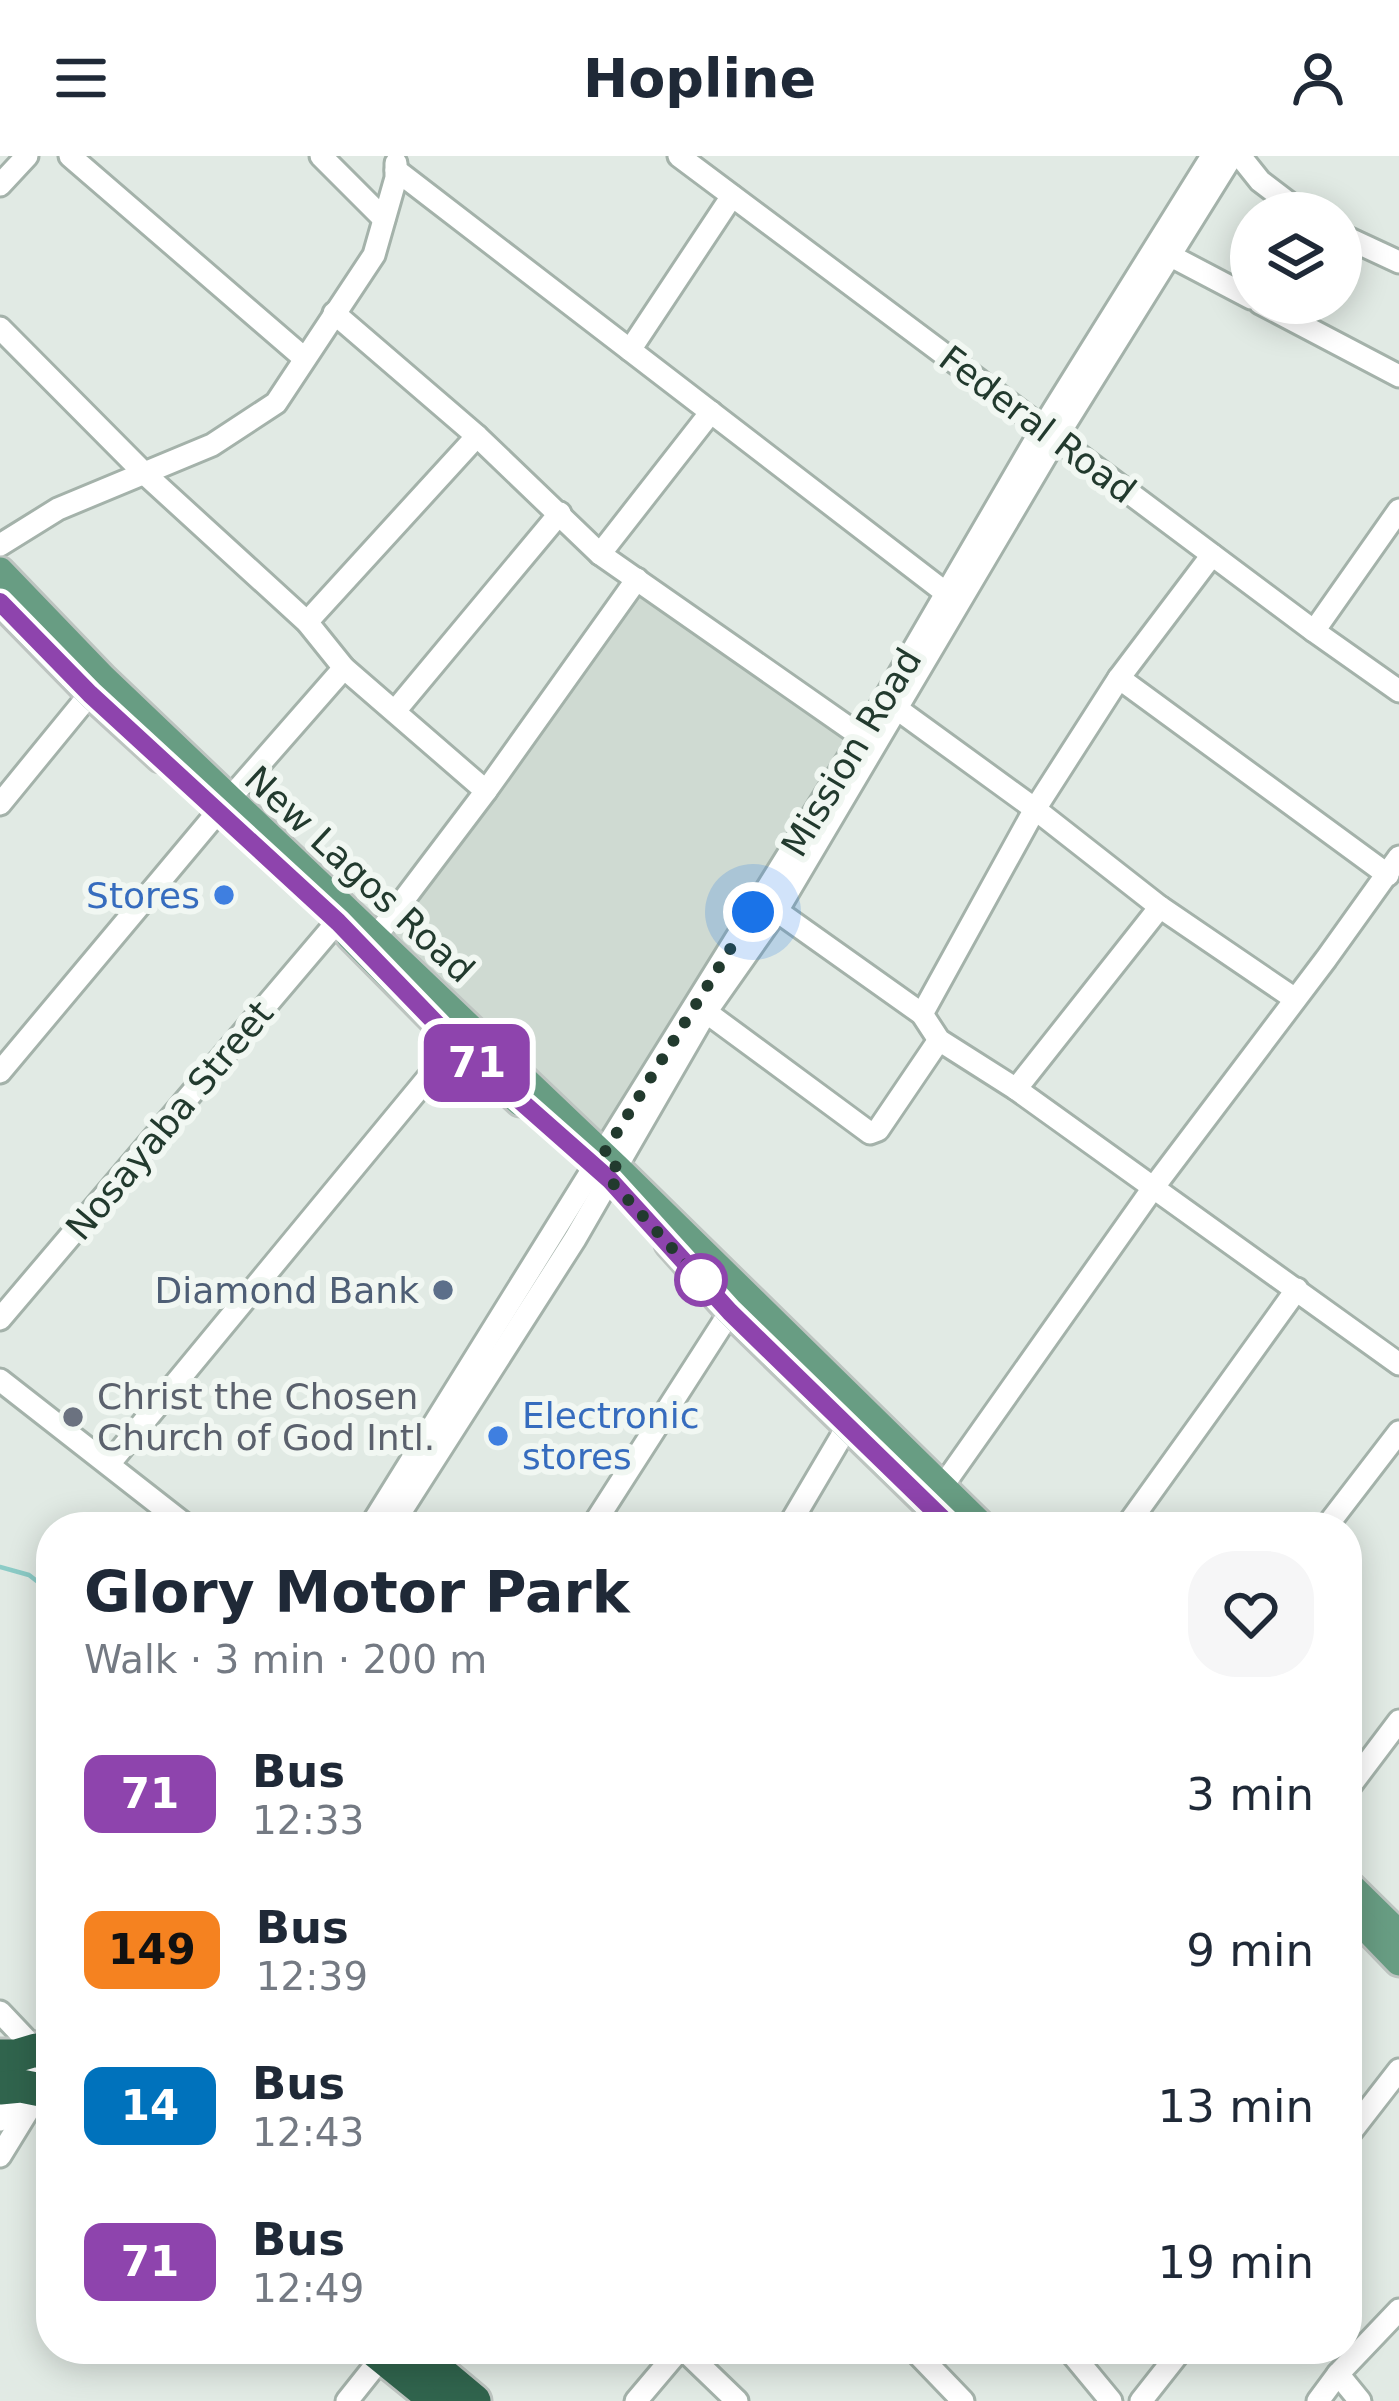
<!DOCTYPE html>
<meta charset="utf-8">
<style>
:root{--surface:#fff;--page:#f6f6f7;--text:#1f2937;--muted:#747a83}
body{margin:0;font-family:"DejaVu Sans",sans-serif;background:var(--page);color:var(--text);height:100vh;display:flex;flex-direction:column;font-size:45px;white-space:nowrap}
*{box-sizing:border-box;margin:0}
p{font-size:39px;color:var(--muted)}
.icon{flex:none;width:66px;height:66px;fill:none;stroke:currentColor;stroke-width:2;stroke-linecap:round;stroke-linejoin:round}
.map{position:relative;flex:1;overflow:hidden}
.sheet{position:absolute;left:36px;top:1356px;width:1326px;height:852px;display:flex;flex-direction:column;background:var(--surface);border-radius:48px;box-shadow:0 6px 30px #0003}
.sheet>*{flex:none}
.badge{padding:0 24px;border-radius:18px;font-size:42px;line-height:78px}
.controls{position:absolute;left:1230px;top:36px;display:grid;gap:24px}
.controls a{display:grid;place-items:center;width:132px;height:132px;border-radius:50%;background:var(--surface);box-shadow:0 6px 30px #0003;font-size:60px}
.you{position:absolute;width:60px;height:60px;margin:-30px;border:9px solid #fff;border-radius:50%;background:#1a73e8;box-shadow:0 0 0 18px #1a73e833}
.map>.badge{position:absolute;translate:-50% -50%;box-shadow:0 0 0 6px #fff}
.round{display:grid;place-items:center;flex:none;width:126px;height:126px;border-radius:48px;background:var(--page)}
.overview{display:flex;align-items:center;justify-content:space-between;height:204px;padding:0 48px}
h1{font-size:57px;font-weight:700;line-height:90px}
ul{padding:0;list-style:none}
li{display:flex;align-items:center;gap:36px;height:156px;padding:0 48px}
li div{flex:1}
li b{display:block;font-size:45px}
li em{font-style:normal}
li .badge{min-width:132px;font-weight:700;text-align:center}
header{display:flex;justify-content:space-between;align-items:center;height:156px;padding:0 48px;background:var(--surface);font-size:54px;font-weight:700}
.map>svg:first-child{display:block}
</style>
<header><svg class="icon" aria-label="menu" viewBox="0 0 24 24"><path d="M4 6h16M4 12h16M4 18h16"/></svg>Hopline<svg class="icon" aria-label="person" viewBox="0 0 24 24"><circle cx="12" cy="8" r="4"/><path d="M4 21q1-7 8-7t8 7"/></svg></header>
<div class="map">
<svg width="1399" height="2245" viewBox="0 0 1399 2245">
<rect width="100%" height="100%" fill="#e1eae4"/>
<polygon fill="#cfdad2" points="636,414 874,583 605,1011 364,783"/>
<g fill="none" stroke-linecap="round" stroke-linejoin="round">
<polyline stroke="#8cccc7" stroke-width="4.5" points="0,1411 29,1419 51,1436"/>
<g stroke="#a4b2aa" stroke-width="27">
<g id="minor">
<polyline points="70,0 304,202"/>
<polyline points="321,0 384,63"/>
<polyline points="679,0 1314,475 1399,535"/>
<polyline points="1240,0 1260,25 1302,57"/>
<polyline points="396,14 946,437"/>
<polyline points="0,29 27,0"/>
<polyline points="1341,79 1399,106"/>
<polyline points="1171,100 1251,142"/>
<polyline points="1260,147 1399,220"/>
<polyline points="334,157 477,280 600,398 862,581"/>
<polyline points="0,172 145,318 307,466 344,512 486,635"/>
<polyline points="630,194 732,40"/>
<polyline points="0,389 58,353 212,289 276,247 374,99 396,22 396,7"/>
<polyline points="600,398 711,256"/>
<polyline points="307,466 477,280"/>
<polyline points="1314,475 1399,354"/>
<polyline points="1119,522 1388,719"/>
<polyline points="896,552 1035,653 1160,751 1295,843"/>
<polyline points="395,555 560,357"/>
<polyline points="0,648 90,538"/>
<polyline points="777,755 922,858 939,884 1016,933 1399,1208"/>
<polyline points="368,791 486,635 637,423"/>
<polyline points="706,856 870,977 878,974 939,884"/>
<polyline points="922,858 1035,653 1119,522 1212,399"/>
<polyline points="0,916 217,657 344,512"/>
<polyline points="1016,933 1160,751"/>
<polyline points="0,1163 337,766"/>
<polyline points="0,1224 188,1371"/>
<polyline points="109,1308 464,878"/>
<polyline points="942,1331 1153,1032 1326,803 1399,701"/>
<polyline points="370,1371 877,556 1043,271 1212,0"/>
<polyline points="391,1371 575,1083 706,856 777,755 1057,281 1232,0"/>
<polyline points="592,1371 730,1156"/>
<polyline points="788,1371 847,1271"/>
<polyline points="1126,1371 1297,1133"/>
<polyline points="1326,1371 1399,1276"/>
<polyline points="1347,1634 1399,1565"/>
<polyline points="0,1856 36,1894"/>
<polyline points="0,1964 21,1930 36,1894 51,1876"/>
<polyline points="1347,1981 1399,1914"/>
<polyline points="0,2000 51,1917"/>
<polyline points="683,2193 737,2245"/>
<polyline points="913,2193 963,2245"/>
<polyline points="1068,2193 1111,2245"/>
<polyline points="1338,2218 1360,2245"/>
<polyline points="347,2245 382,2201"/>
<polyline points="636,2245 680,2193"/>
<polyline points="1141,2245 1182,2193"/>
<polyline points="1318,2245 1338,2218 1399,2154"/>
</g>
</g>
<g stroke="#bdc4c0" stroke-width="33">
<g id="major">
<polyline points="0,415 103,522 617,1012 983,1371"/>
<polyline points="0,446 90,538 160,602"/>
<polyline points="350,780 457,888 520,946"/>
<polyline points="669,1088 730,1156 951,1371"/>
<polyline points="1347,1727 1399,1778"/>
<polyline points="1347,1752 1399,1806"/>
</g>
</g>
<g stroke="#bdc4c0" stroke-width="39">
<g id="highway">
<polyline points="0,1900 16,1900 36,1894 51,1900"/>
<polyline points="0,1932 21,1930 51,1936"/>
<polyline points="373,2193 437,2245"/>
<polyline points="412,2193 474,2245"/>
</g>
</g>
<use href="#minor" stroke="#fff" stroke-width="21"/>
<use href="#major" stroke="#689d83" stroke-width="27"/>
<use href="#highway" stroke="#30644d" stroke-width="33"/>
</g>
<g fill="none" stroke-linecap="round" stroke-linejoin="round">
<g stroke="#fff" stroke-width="27">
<polyline id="line" points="0,446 90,538 338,766 457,889 610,1024 730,1156 951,1371"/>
</g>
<use href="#line" stroke="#8e44ad" stroke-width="18"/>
<polyline stroke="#223a2e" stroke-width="12" stroke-dasharray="0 21.6" points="701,1124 610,1024 617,1012 603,999 753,756"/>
</g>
<g fill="#3f7fe0" stroke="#f1f7f2" stroke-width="4.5">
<circle cx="224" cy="739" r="12"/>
<circle cx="498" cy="1280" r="12"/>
</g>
<circle fill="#fff" stroke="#8e44ad" stroke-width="6" cx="701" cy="1124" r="24"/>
<circle fill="#5c6f8a" stroke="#f1f7f2" stroke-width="4.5" cx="443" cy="1134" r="12"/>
<circle fill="#6b7280" stroke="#f1f7f2" stroke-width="4.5" cx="73" cy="1261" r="12"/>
<g text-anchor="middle" stroke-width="12" stroke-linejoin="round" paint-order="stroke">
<g font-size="36" fill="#223a2e" stroke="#f1f7f2">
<text transform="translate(1038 268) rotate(37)" y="13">Federal Road</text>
<text transform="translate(851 596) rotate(-59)" y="13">Mission Road</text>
<text transform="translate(360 718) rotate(43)" y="13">New Lagos Road</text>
<text transform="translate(169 964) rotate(-50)" y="13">Nosayaba Street</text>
</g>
<g font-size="36" fill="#366cbe" stroke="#f1f7f2" text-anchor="end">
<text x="200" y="752">Stores</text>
<text x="522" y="1272" text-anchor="start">Electronic<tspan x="522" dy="41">stores</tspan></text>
</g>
<g font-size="36" fill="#4e5e75" stroke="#f1f7f2" text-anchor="end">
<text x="419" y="1147">Diamond Bank</text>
</g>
<g font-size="36" fill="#5b616d" stroke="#f1f7f2" text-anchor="start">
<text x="97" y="1253">Christ the Chosen<tspan x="97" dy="41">Church of God Intl.</tspan></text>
</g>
</g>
</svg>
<div class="controls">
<a><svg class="icon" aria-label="layers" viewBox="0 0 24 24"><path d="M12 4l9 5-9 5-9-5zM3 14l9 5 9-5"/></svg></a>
</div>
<div class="you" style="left:753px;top:756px"></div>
<b class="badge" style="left:477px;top:907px;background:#8e44ad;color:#fff">71</b>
<section class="sheet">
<div class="overview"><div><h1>Glory Motor Park</h1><p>Walk · 3 min · 200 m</p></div><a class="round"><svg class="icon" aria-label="heart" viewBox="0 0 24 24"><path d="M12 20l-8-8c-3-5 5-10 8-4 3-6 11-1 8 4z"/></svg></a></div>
<ul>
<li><span class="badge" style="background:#8e44ad;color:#fff">71</span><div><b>Bus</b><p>12:33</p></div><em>3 min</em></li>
<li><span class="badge" style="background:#f58220;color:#111">149</span><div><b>Bus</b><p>12:39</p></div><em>9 min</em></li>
<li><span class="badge" style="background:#0072bc;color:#fff">14</span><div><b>Bus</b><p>12:43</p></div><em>13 min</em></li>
<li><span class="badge" style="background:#8e44ad;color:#fff">71</span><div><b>Bus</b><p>12:49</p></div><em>19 min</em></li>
</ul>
</section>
</div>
